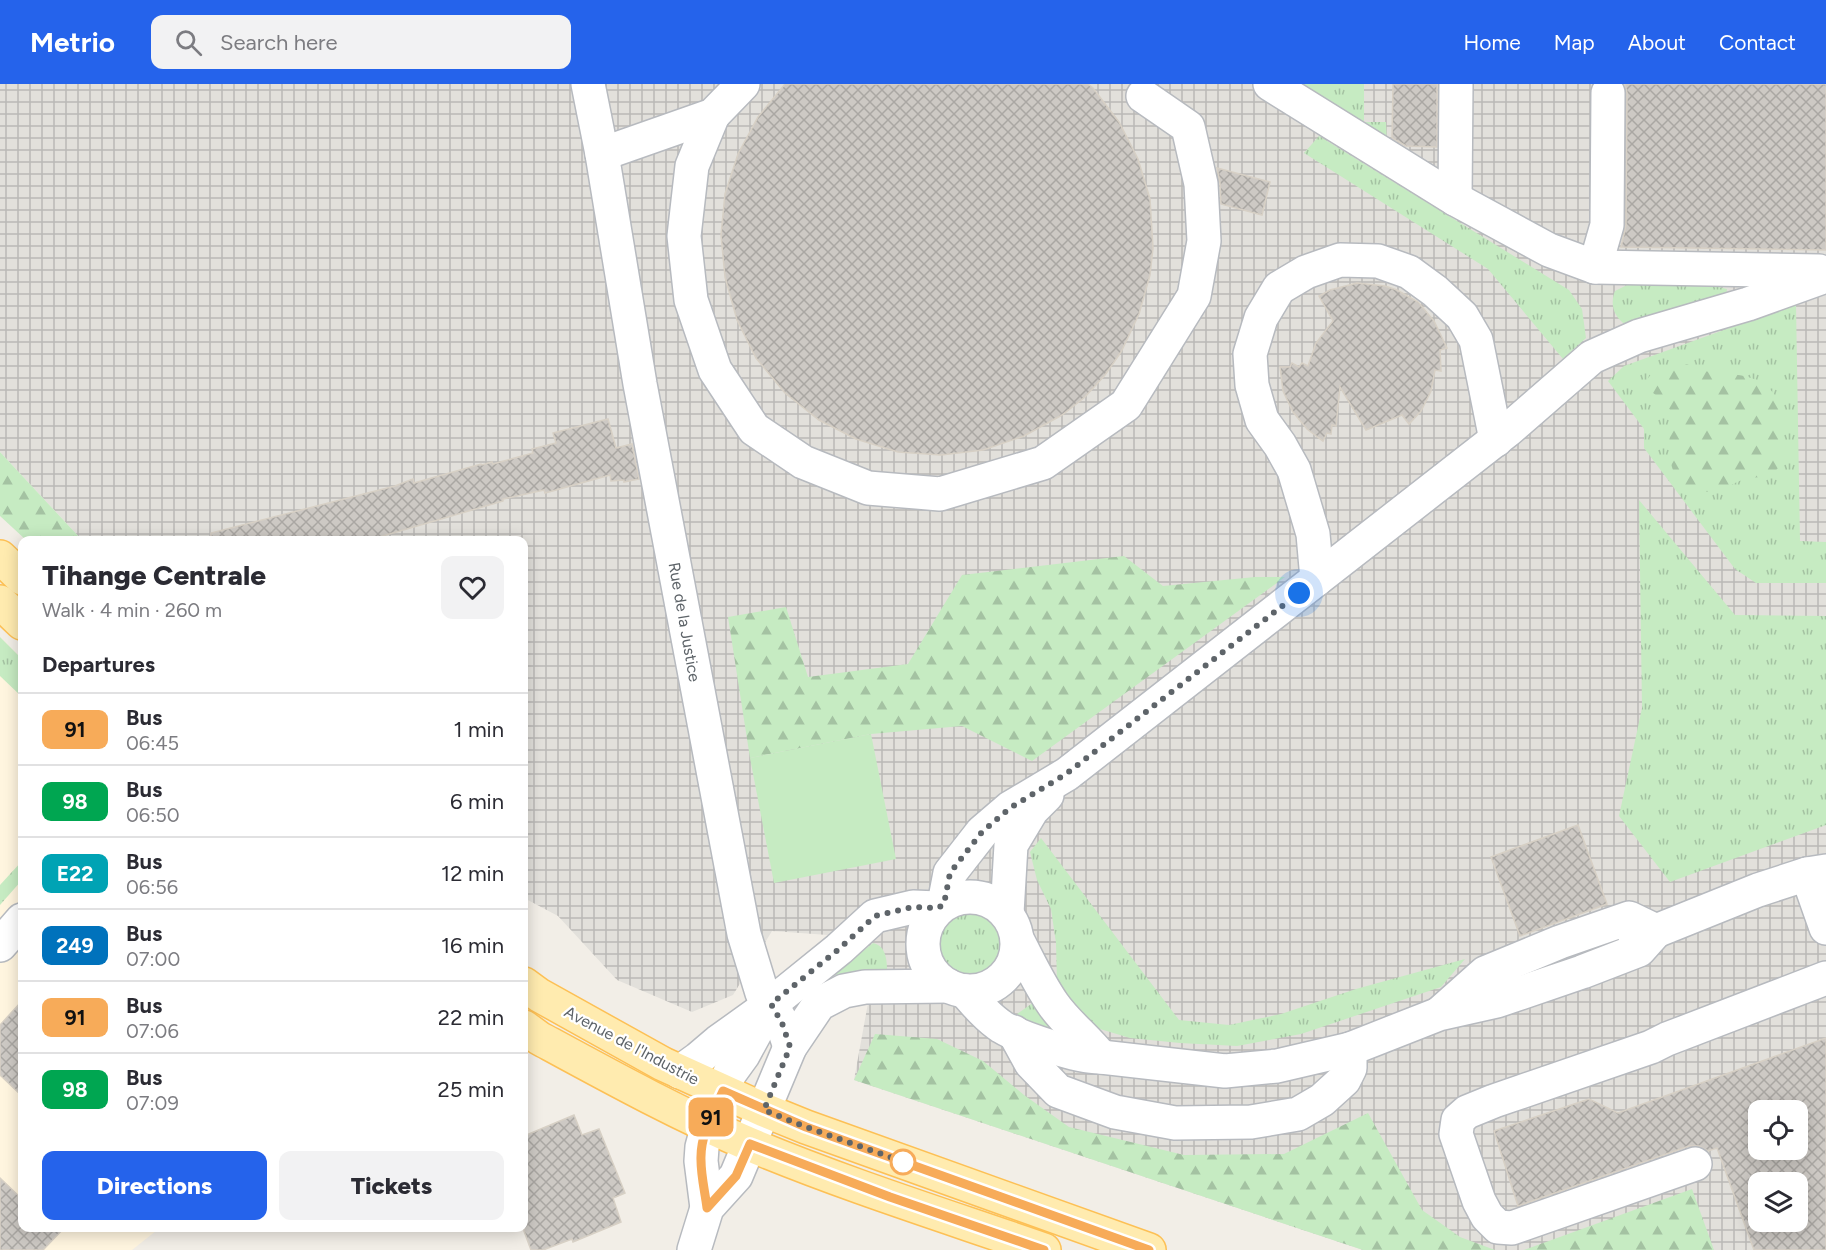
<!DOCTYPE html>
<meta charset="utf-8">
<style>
:root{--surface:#fff;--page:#f2f2f3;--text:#2b2b33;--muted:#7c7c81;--line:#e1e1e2;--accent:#2563eb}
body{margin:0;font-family:Figtree,sans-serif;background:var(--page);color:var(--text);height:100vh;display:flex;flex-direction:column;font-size:22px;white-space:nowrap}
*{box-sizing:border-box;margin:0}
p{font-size:20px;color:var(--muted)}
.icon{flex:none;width:33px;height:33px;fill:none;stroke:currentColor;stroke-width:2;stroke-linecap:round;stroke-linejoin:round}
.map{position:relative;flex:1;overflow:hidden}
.panel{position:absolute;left:18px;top:452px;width:510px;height:696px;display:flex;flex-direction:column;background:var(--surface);border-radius:12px;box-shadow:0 3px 15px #0003}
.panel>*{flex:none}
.badge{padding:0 12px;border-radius:9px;font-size:21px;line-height:39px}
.tools{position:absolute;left:1748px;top:1016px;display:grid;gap:12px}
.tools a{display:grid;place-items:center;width:60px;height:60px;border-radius:12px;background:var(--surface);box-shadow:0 3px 15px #0003;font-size:30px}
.you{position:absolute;width:30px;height:30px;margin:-15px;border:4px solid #fff;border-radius:50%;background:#1a73e8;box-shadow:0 0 0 9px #1a73e833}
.map>.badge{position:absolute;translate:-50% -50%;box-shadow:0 0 0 3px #fff}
h2{padding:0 24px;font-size:22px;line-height:54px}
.round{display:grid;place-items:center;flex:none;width:63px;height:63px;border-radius:12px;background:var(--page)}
.headline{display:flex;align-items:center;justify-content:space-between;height:102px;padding:0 24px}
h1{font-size:28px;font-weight:800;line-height:45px}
.button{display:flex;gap:12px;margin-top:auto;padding:12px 24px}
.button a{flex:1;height:69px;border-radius:12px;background:var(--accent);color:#fff;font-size:24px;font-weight:800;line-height:69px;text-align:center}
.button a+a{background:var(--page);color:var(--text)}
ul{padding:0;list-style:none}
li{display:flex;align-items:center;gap:18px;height:72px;padding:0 24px;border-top:2px solid var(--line)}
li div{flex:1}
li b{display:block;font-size:22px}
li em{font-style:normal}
li .badge{min-width:66px;font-weight:700;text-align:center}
header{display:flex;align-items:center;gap:36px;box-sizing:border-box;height:84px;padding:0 30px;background:var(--accent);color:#fff}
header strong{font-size:28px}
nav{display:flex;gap:33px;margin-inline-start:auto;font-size:21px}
.search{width:420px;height:54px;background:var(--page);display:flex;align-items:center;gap:15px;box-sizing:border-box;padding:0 21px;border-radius:12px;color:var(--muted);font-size:22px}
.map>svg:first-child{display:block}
</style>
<header>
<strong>Metrio</strong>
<div class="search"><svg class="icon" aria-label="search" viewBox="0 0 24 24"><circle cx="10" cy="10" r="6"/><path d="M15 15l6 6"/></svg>Search here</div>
<nav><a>Home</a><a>Map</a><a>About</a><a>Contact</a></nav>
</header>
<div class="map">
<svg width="1826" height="1166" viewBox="0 0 1826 1166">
<defs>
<pattern id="industrial-grid" width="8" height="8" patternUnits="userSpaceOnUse" patternTransform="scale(1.5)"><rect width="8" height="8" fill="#e2e0db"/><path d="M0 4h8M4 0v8" fill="none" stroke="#bab9b6"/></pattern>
<pattern id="grass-tufts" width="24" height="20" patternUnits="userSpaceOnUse" patternTransform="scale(1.5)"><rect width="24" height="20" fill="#c6ebc2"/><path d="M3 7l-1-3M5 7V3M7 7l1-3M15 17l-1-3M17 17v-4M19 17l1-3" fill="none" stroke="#a4c2a2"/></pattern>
<pattern id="forest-firs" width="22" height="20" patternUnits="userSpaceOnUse" patternTransform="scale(1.5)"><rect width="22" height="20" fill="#c6ebc2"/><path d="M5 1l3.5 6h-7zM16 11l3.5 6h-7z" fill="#a4c2a2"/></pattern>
<pattern id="building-cross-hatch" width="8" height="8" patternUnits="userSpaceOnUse" patternTransform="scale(1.5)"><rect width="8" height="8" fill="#cdc9c4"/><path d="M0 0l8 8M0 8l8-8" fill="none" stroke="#aaa7a3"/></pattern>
</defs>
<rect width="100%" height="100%" fill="#f2eee7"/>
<polygon fill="#fff5df" points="0,553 22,575 22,1143 161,1143 132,1166 0,1166"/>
<path fill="url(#industrial-grid)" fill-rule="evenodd" d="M0,0H1826V1166H1363L854,996L868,919L839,865L828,851L772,847L733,911L692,928L617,896L558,832L524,814V456H82L0,368ZM1758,1026H1797V1065H1758ZM1758,1098H1797V1137H1758Z"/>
<g fill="url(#grass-tufts)">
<polygon points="1290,0 1364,0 1364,38 1386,38 1387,61"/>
<polygon points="1319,52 1569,206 1582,225 1586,254 1563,275 1488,185 1304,69"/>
<path d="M1658,199L1719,203L1727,205L1726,214L1629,243C1615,235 1609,222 1615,207L1629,200Z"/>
<polygon points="1796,220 1800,457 1826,458 1826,499 1756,499 1735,485 1644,364 1644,345 1608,297 1624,282"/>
<polygon points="1639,416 1735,531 1826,532 1826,741 1670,798 1619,732 1642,624"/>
<polygon points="0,553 22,575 22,613 0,592"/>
<polygon points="1041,754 1179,936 1229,941 1281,930 1356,905 1465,875 1441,903 1301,950 1237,962 1180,959 1130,954 1090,942 1057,899 1056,859 1051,825 1037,796 1030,768"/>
<polygon points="22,777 22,796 0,821 0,801"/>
<circle cx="969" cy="860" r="34"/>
<path d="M873,859C887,862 887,878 887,890L838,896L835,889Z"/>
<polygon points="1034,918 1053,943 1049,950 1012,939 1017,930"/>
</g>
<g fill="url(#forest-firs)">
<path d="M1687,280C1711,295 1742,284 1765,301C1769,304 1775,310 1777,315C1781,327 1787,366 1782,378C1774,395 1757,392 1743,396C1733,398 1723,408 1713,408C1661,409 1669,365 1671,327L1662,316L1643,301L1655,285Z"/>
<polygon points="0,368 82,456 26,456 0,432"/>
<polygon points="1124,472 1163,502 1255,493 1285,493 1032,677 962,642 871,650 750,674 728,533 786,523 808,593 908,580 962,491"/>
<polygon points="875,950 937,955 983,977 1024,1011 1069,1043 1184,1071 1284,1070 1368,1029 1422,1126 1460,1153 1495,1166 1363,1166 854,996"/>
<polygon points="1692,1105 1714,1166 1524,1166"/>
</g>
<polygon fill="#c6ebc2" points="871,650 896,775 774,799 750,674"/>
<g fill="url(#building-cross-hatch)" stroke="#d7d0c5" stroke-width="1.5" fill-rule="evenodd">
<polygon points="785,0 1088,0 1093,4 1119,38 1138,75 1150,115 1153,164 1150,191 1139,230 1121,268 1105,291 1085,313 1062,331 1024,352 983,366 941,371 898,368 856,355 819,336 785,309 756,274 737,236 725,193 721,151 725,110 738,70 758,33"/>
<polygon points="1393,0 1437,0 1437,63 1406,62 1392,54"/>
<polygon points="1625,0 1826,0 1826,166 1621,163 1626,141 1627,9"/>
<polygon points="1217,84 1270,98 1262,131 1221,120 1220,99"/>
<polygon points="1357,199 1385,202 1397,206 1418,218 1434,237 1447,264 1440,266 1441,287 1435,286 1431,307 1421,327 1409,340 1402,331 1366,346 1340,303 1336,342 1332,341 1331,350 1327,349 1323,357 1307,345 1293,328 1283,307 1280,283 1290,283 1292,279 1299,283 1302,279 1308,282 1316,259 1333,237 1319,212 1330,206"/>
<polygon points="608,335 616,364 632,360 639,395 624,398 624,396 611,397 610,391 545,409 544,406 503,415 503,417 369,456 211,456 211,449 395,402 413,395 414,399 481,380 482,381 492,378 493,380 533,369 532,365 556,359 553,349"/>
<polygon points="1578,741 1607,820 1520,852 1491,773"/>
<polygon points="22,917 22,1012 0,991 0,941"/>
<path d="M1826,954V1166H1754L1717,1064L1708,1067L1699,1062H1689L1518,1122L1494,1047L1589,1015L1618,1029ZM1758,1026H1797V1065H1781L1758,1074ZM1758,1098H1797V1137H1758Z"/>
<polygon points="574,1031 582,1051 599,1045 625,1109 613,1114 621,1138 573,1158 572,1155 543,1166 531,1166 524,1147 524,1052"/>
<polygon points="0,1094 22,1115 22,1143 65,1143 43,1166 0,1166"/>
</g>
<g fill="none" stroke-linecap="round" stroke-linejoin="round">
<g stroke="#b7babf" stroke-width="36">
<g id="minor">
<polyline points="588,0 602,70 640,300 744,850 762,909 771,920 782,939 790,963"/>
<polyline points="1270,0 1455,115 1549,166 1595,183 1819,187"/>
<polyline points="713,31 692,82 684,152 691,216 715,286 754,345 803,378 868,404 940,410 1043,379 1126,321 1194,212 1204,157 1201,100 1188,43 1143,12"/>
<polyline points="602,70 713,31 743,0"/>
<polyline points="1455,115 1456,0"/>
<polyline points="1595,183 1607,141 1608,9"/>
<polyline points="1317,495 1313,450 1294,386 1280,361 1262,336 1252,301 1250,270 1261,234 1279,204 1306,188 1340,176 1378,177 1409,188 1435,207 1462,232 1476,256 1496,356"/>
<polyline points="1807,790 1826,844"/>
<circle cx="970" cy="860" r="47"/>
<polyline points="944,820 950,789 982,748 1010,724 1067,690 1508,346 1592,273 1639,252 1748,220 1826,192"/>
<polyline points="1007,829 1011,761 1032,726 1047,711"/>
<polyline points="1634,849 1656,847 1758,806 1807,790 1826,787"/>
<path d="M1018,857C1029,878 1039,900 1053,920C1066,939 1086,954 1101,973"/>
<polyline points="0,861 22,836"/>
<path d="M965,907C976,920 988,934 1002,943C1020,954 1080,974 1101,973L1225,987L1277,982L1350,965L1439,930L1497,917L1582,888L1639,866L1656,847"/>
<polyline points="1440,929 1485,889 1560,858 1629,834 1654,846"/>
<polyline points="1014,948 1031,979 1058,1007 1115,1028 1175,1039 1251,1038 1298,1030 1322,1016 1344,996 1350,984 1350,965"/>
<polyline points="680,988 698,975 718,958 771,920 839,865 875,832 913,823 938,824"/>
<polyline points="1695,1080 1512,1144 1498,1143 1487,1132 1479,1117 1456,1050 1458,1036 1467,1028 1494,1017 1651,963 1667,955 1826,894"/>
<polyline points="707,1124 701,1077 702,1063 708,1041 730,989 743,971 766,929"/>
<polyline points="694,1166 707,1124 736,1092 790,963 819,920 844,907 865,903 949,902"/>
</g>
</g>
<g stroke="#fdc055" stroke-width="36">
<g id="major">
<polyline points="0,473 22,494"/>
<polyline points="0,518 22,539"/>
<polyline points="524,900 539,911 663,980 764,1026 806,1043 1149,1166"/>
<path d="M524,943L539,954C609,992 678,1030 751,1061C847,1101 946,1132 1044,1166"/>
</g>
</g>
<use href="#minor" stroke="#fff" stroke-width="33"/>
<use href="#major" stroke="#ffebaf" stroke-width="33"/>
</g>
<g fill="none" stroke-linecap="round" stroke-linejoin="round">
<g stroke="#fff" stroke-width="14">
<path id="line" d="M1044,1166L890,1113L750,1060L736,1092L707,1124C705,1108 701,1092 701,1076C700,1051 713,1029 723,1007L806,1043L1149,1166"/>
</g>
<use href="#line" stroke="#f7ab59" stroke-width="9"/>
<polyline stroke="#5e6469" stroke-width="6" stroke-dasharray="0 10.8" points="903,1078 907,1079 806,1043 764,1026 790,963 782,939 771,920 839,865 875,832 913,823 938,824 944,820 950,789 982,748 1010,724 1066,690 1299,509"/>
</g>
<circle fill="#fff" stroke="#f7ab59" stroke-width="3" cx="903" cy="1078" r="12"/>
<g text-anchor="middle" stroke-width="4.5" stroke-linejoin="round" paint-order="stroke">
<g font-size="16" fill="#5e6469" stroke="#fff">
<text transform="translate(685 538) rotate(80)" y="6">Rue de la Justice</text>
<text transform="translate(632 961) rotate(28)" y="6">Avenue de l'Industrie</text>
</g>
</g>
</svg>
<div class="tools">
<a><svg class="icon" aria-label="locate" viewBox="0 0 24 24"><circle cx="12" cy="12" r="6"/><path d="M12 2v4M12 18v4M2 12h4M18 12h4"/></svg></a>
<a><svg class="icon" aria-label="layers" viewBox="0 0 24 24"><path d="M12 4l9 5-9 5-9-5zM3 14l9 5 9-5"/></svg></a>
</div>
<div class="you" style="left:1299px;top:509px"></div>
<b class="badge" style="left:711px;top:1033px;background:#f7ab59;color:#111">91</b>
<section class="panel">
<div class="headline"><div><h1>Tihange Centrale</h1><p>Walk · 4 min · 260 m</p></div><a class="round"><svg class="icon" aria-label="heart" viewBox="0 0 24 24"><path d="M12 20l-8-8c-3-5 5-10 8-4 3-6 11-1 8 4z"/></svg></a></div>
<h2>Departures</h2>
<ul>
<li><span class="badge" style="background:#f7ab59;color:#111">91</span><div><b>Bus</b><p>06:45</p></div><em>1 min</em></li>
<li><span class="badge" style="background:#00a651;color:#fff">98</span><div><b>Bus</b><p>06:50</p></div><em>6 min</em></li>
<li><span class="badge" style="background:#00a3b4;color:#fff">E22</span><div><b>Bus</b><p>06:56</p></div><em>12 min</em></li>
<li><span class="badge" style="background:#0072bc;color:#fff">249</span><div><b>Bus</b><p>07:00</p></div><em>16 min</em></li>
<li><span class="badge" style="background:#f7ab59;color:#111">91</span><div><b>Bus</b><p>07:06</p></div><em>22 min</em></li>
<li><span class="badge" style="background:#00a651;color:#fff">98</span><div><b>Bus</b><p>07:09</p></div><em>25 min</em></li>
</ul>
<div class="button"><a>Directions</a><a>Tickets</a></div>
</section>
</div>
